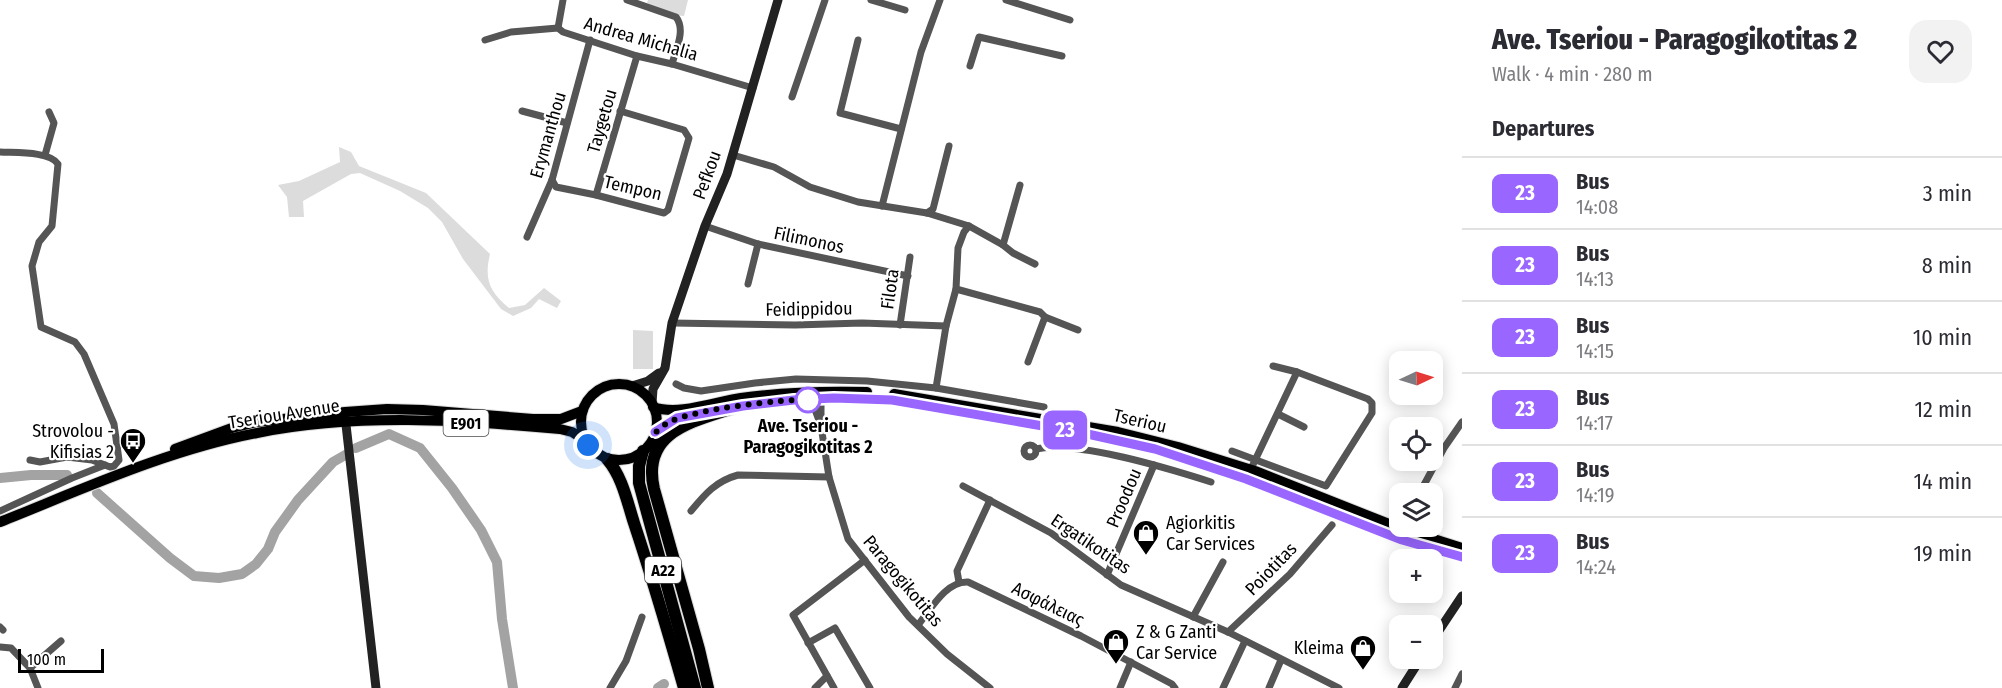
<!DOCTYPE html>
<meta charset="utf-8">
<style>
:root{--surface:#fff;--page:#f2f2f3;--text:#2b2b33;--muted:#7c7c81;--line:#e1e1e2}
body{margin:0;font-family:"Fira Sans Condensed",sans-serif;background:var(--page);color:var(--text);height:100vh;display:flex;flex-direction:column;font-size:22px;white-space:nowrap}
*{box-sizing:border-box;margin:0}
p{font-size:20px;color:var(--muted)}
.icon{flex:none;width:33px;height:33px;fill:none;stroke:currentColor;stroke-width:2;stroke-linecap:round;stroke-linejoin:round}
.map{position:relative;flex:1;overflow:hidden}
.side{display:flex;flex-direction:column;background:var(--surface);width:540px}
.side>*{flex:none}
.badge{padding:0 12px;border-radius:9px;font-size:21px;line-height:39px}
.needle{width:39px;rotate:86deg}
.buttons{position:absolute;left:1389px;top:351px;display:grid;gap:12px}
.buttons a{display:grid;place-items:center;width:54px;height:54px;border-radius:12px;background:var(--surface);box-shadow:0 3px 15px #0003;font-size:30px}
.scale{position:absolute;left:18px;bottom:15px;width:86px;box-sizing:border-box;padding-left:6px;border:3px solid #000;border-top:0;font-size:16px;line-height:21px;white-space:nowrap;color:#000;-webkit-text-stroke:4px #fff;paint-order:stroke}
.you{position:absolute;width:30px;height:30px;margin:-15px;border:4px solid #fff;border-radius:50%;background:#1a73e8;box-shadow:0 0 0 9px #1a73e833}
.map>.badge{position:absolute;translate:-50% -50%;box-shadow:0 0 0 3px #fff}
h2{padding:0 30px;font-size:22px;line-height:54px}
.round{display:grid;place-items:center;flex:none;width:63px;height:63px;border-radius:18px;background:var(--page)}
.summary{display:flex;align-items:center;justify-content:space-between;height:102px;padding:0 30px}
h1{font-size:28px;font-weight:800;line-height:45px}
ul{padding:0;list-style:none}
li{display:flex;align-items:center;gap:18px;height:72px;padding:0 30px;border-top:2px solid var(--line)}
li div{flex:1}
li b{display:block;font-size:22px}
li em{font-style:normal}
li .badge{min-width:66px;font-weight:700;text-align:center}
main{display:flex;flex:1;min-height:0}
.map>svg:first-child{display:block}
</style>
<main>
<div class="map">
<svg width="1462" height="688" viewBox="0 0 1462 688">
<rect width="100%" height="100%" fill="#fff"/>
<g fill="#dcdcdc">
<polygon points="648,0 688,0 684,16 673,15 647,3"/>
<path d="M339,147L351,152L359,166L426,193L490,254C484,279 489,291 509,308L525,305L544,288L561,301L557,308L539,299L531,308L513,316L501,309L463,259L442,222L428,208L400,191L360,173L351,174L303,201L304,217H289L287,197L278,185L299,181L340,162Z"/>
<polygon points="633,330 653,331 653,369 633,369"/>
</g>
<g fill="none" stroke-linecap="round" stroke-linejoin="round">
<g stroke="#a3a3a3" stroke-width="10">
<polyline points="356,448 389,434 420,448 452,488 481,530 497,562 502,619 513,688"/>
<polyline points="0,478 31,475 67,475"/>
<polyline points="97,493 170,558 194,576 219,578 242,574 256,564 268,549 275,532 298,500 333,462 347,454"/>
<polyline points="658,688 664,684"/>
</g>
<g stroke="#dbdbdb" stroke-width="12">
<g id="primary">
<circle cx="619" cy="422" r="38"/>
<polyline points="894,394 1118,432 1178,447 1255,471 1399,528 1462,548"/>
<path d="M653,407C679,416 714,402 741,398C783,392 825,391 867,392"/>
<polyline points="727,409 794,400 834,398 892,400 1083,433 1155,449 1209,465 1402,540 1462,557"/>
<polyline points="655,432 677,418 709,412"/>
<polyline points="175,449 232,428 256,422 345,412 387,409 423,410 533,419 561,419 582,411"/>
<path d="M0,522C83,489 168,450 257,433C357,413 459,420 560,429L572,432L585,440"/>
</g>
</g>
<g stroke="#dbdbdb" stroke-width="14">
<g id="highway">
<polyline points="643,451 639,466 639,483 695,688"/>
<path d="M607,459C622,476 627,501 634,523C652,577 668,632 684,688"/>
<path d="M708,688L699,649L654,489C641,432 691,422 733,408"/>
</g>
</g>
<g stroke="#555" stroke-width="7">
<path d="M627,0L676,17C686,30 676,49 672,64"/>
<polyline points="871,0 905,10"/>
<polyline points="1006,0 1070,20"/>
<polyline points="558,28 563,0"/>
<polyline points="485,40 511,32 558,28 563,32 637,56 672,64 753,88"/>
<polyline points="858,40 840,113 901,129"/>
<polyline points="970,66 979,37 1062,56"/>
<polyline points="792,97 825,0"/>
<polyline points="522,111 567,123"/>
<path d="M0,152C15,153 50,151 58,164L52,226L39,242L32,266L41,327L75,342L84,354L114,424L119,460L114,466L110,467L92,460L67,457L40,462L30,460"/>
<polyline points="45,155 54,123 49,112"/>
<polyline points="733,155 774,167 810,187 858,202 927,213 969,226 1003,245 1013,253 1035,264"/>
<polyline points="552,180 556,187 596,195 664,213 668,210 689,138 684,130 620,111"/>
<polyline points="596,195 637,56"/>
<polyline points="882,206 921,52 940,0"/>
<polyline points="927,213 933,209 949,146"/>
<polyline points="705,226 758,244 908,276"/>
<polyline points="527,237 552,180 590,40"/>
<polyline points="1003,245 1020,185"/>
<polyline points="748,284 758,244"/>
<polyline points="956,289 1040,312 1045,317 1078,330"/>
<polyline points="672,323 795,325 862,323 946,326"/>
<polyline points="900,325 910,257"/>
<polyline points="1028,362 1045,317"/>
<polyline points="676,384 684,388 701,391 755,383 796,379 867,381 936,388 1044,407"/>
<polyline points="936,388 946,326 956,289 958,248 964,232 969,226"/>
<polyline points="821,399 821,426 829,477 848,539 909,617 947,654 990,688"/>
<polyline points="807,400 814,407 820,423"/>
<polyline points="1278,414 1304,427"/>
<circle cx="1030" cy="451" r="6"/>
<path d="M1036,449C1077,440 1170,469 1211,482"/>
<polyline points="1232,451 1326,486 1372,413 1372,403 1368,399 1297,372 1273,366"/>
<polyline points="1249,473 1297,372"/>
<polyline points="963,486 1051,533 1121,585 1228,632 1339,688"/>
<polyline points="1419,494 1444,448 1462,422"/>
<polyline points="0,511 72,478 105,465"/>
<path d="M691,511C705,494 716,481 738,475L829,477"/>
<polyline points="1107,575 1154,465"/>
<polyline points="959,582 957,571 990,500"/>
<polyline points="1193,617 1223,562"/>
<path d="M918,625C931,609 946,581 968,582L1081,636L1172,684L1175,688"/>
<polyline points="0,627 3,630"/>
<polyline points="1228,632 1290,574 1332,525"/>
<polyline points="808,643 835,628 870,688"/>
<polyline points="0,647 11,648 30,668 38,688"/>
<polyline points="30,668 61,641"/>
<polyline points="610,688 626,661 642,617"/>
<polyline points="815,688 827,676"/>
<polyline points="834,688 793,615 865,560"/>
<polyline points="1120,688 1131,662"/>
<polyline points="1223,688 1245,641"/>
<polyline points="1269,688 1281,660"/>
<polyline points="1455,688 1462,674"/>
</g>
<g stroke="#222" stroke-width="9">
<polyline points="632,386 648,381 659,373"/>
<polyline points="652,403 653,389 665,368 672,323 705,226 727,174 778,0"/>
<polyline points="345,416 376,688"/>
<polyline points="1432,641 1462,596"/>
<polyline points="1402,688 1421,658"/>
</g>
<use href="#primary" stroke="#000" stroke-width="10"/>
<use href="#highway" stroke="#000" stroke-width="12"/>
</g>
<g fill="none" stroke-linecap="round" stroke-linejoin="round">
<g stroke="#fff" stroke-width="14">
<polyline id="line" points="655,432 677,418 743,406 794,400 834,398 892,400 1083,433 1155,449 1246,479 1402,540 1462,557"/>
</g>
<use href="#line" stroke="#96f" stroke-width="9"/>
<path stroke="#000" stroke-width="6" stroke-dasharray="0 10.8" d="M588,445C600,457 612,463 629,459C639,457 649,448 653,439C654,435 654,434 657,431C659,428 664,425 668,423C688,410 782,399 808,400"/>
</g>
<defs>
<g id="bus-pin" transform="scale(1.35)"><path d="M0 17L-7.5 6A9.5 9.5 0 1 1 7.5 6Z" fill="#000" stroke="#fff"/><path d="M-5-6H5V4H4V6H2V4H-2V6H-4V4H-5ZM-3.5-4V0h7V-4ZM-3.5 1.2v1.5H-2V1.2ZM2 1.2v1.5H3.5V1.2Z" fill="#fff"/></g>
<g id="shop-pin" transform="scale(1.35)"><path d="M0 17L-7.5 6A9.5 9.5 0 1 1 7.5 6Z" fill="#000" stroke="#fff"/><path d="M-5-2.5h2.3a2.7 3.5 0 0 1 5.4 0H5L5.5 6h-11ZM-1.5-2.5h3a1.5 2.3 0 0 0-3 0Z" fill="#fff"/></g>
</defs>
<g fill-rule="evenodd">
<use href="#bus-pin" x="133" y="441"/>
<use href="#shop-pin" x="1146" y="533"/>
<use href="#shop-pin" x="1116" y="642"/>
<use href="#shop-pin" x="1363" y="648"/>
</g>
<circle fill="#fff" stroke="#96f" stroke-width="3" cx="808" cy="400" r="12"/>
<g text-anchor="middle" stroke-width="4.5" stroke-linejoin="round" paint-order="stroke">
<g fill="#fff" stroke="#4c4c4c" stroke-width="1.5">
<rect x="443.5" y="410" width="45" height="26" rx="4.5"/>
<rect x="645" y="557" width="36" height="26" rx="4.5"/>
</g>
<g font-size="16" font-weight="bold" fill="#000">
<text x="466" y="429">E901</text>
<text x="663" y="576">A22</text>
</g>
<g font-size="18" fill="#000" stroke="#fff">
<text transform="translate(641 39) rotate(16)" y="6">Andrea Michalia</text>
<text transform="translate(602 121) rotate(-74)" y="6">Taygetou</text>
<text transform="translate(548 135) rotate(-74)" y="6">Erymanthou</text>
<text transform="translate(707 175) rotate(-70)" y="6">Pefkou</text>
<text transform="translate(633 188) rotate(13)" y="6">Tempon</text>
<text transform="translate(809 240) rotate(12)" y="6">Filimonos</text>
<text transform="translate(890 289) rotate(-82)" y="6">Filota</text>
<text transform="translate(809 309) rotate(-1)" y="6">Feidippidou</text>
<text transform="translate(284 414) rotate(-9)" y="6">Tseriou Avenue</text>
<text transform="translate(1140 421) rotate(13)" y="6">Tseriou</text>
<text transform="translate(1124 498) rotate(-67)" y="6">Proodou</text>
<text transform="translate(1091 544) rotate(34)" y="6">Ergatikotitas</text>
<text transform="translate(1271 569) rotate(-46)" y="6">Poiotitas</text>
<text transform="translate(903 581) rotate(50)" y="6">Paragogikotitas</text>
<text transform="translate(1048 604) rotate(26)" y="6">Ασφάλειας</text>
</g>
<g font-size="18" font-weight="bold" fill="#000" stroke="#fff">
<text x="808" y="432">Ave. Tseriou -<tspan x="808" dy="21">Paragogikotitas 2</tspan></text>
</g>
<g font-size="18" fill="#000" stroke="#fff" text-anchor="end">
<text x="114" y="437">Strovolou -<tspan x="114" dy="21">Kifisias 2</tspan></text>
<text x="1166" y="529" text-anchor="start">Agiorkitis<tspan x="1166" dy="21">Car Services</tspan></text>
<text x="1136" y="638" text-anchor="start">Z &amp; G Zanti<tspan x="1136" dy="21">Car Service</tspan></text>
<text x="1344" y="654">Kleima</text>
</g>
</g>
</svg>
<div class="buttons">
<a><svg class="needle" viewBox="-14 -14 28 28"><path d="M0-13l5 13h-10z" fill="#e53935"/><path d="M0 13l5-13h-10z" fill="#7c7c81"/></svg></a>
<a><svg class="icon" aria-label="locate" viewBox="0 0 24 24"><circle cx="12" cy="12" r="6"/><path d="M12 2v4M12 18v4M2 12h4M18 12h4"/></svg></a>
<a><svg class="icon" aria-label="layers" viewBox="0 0 24 24"><path d="M12 4l9 5-9 5-9-5zM3 14l9 5 9-5"/></svg></a>
<a>+</a>
<a>−</a>
</div>
<div class="scale">100 m</div>
<div class="you" style="left:588px;top:445px"></div>
<b class="badge" style="left:1065px;top:430px;background:#96f;color:#fff">23</b>
</div>
<section class="side">
<div class="summary"><div><h1>Ave. Tseriou - Paragogikotitas 2</h1><p>Walk · 4 min · 280 m</p></div><a class="round"><svg class="icon" aria-label="heart" viewBox="0 0 24 24"><path d="M12 20l-8-8c-3-5 5-10 8-4 3-6 11-1 8 4z"/></svg></a></div>
<h2>Departures</h2>
<ul>
<li><span class="badge" style="background:#96f;color:#fff">23</span><div><b>Bus</b><p>14:08</p></div><em>3 min</em></li>
<li><span class="badge" style="background:#96f;color:#fff">23</span><div><b>Bus</b><p>14:13</p></div><em>8 min</em></li>
<li><span class="badge" style="background:#96f;color:#fff">23</span><div><b>Bus</b><p>14:15</p></div><em>10 min</em></li>
<li><span class="badge" style="background:#96f;color:#fff">23</span><div><b>Bus</b><p>14:17</p></div><em>12 min</em></li>
<li><span class="badge" style="background:#96f;color:#fff">23</span><div><b>Bus</b><p>14:19</p></div><em>14 min</em></li>
<li><span class="badge" style="background:#96f;color:#fff">23</span><div><b>Bus</b><p>14:24</p></div><em>19 min</em></li>
</ul>
</section>
</main>
